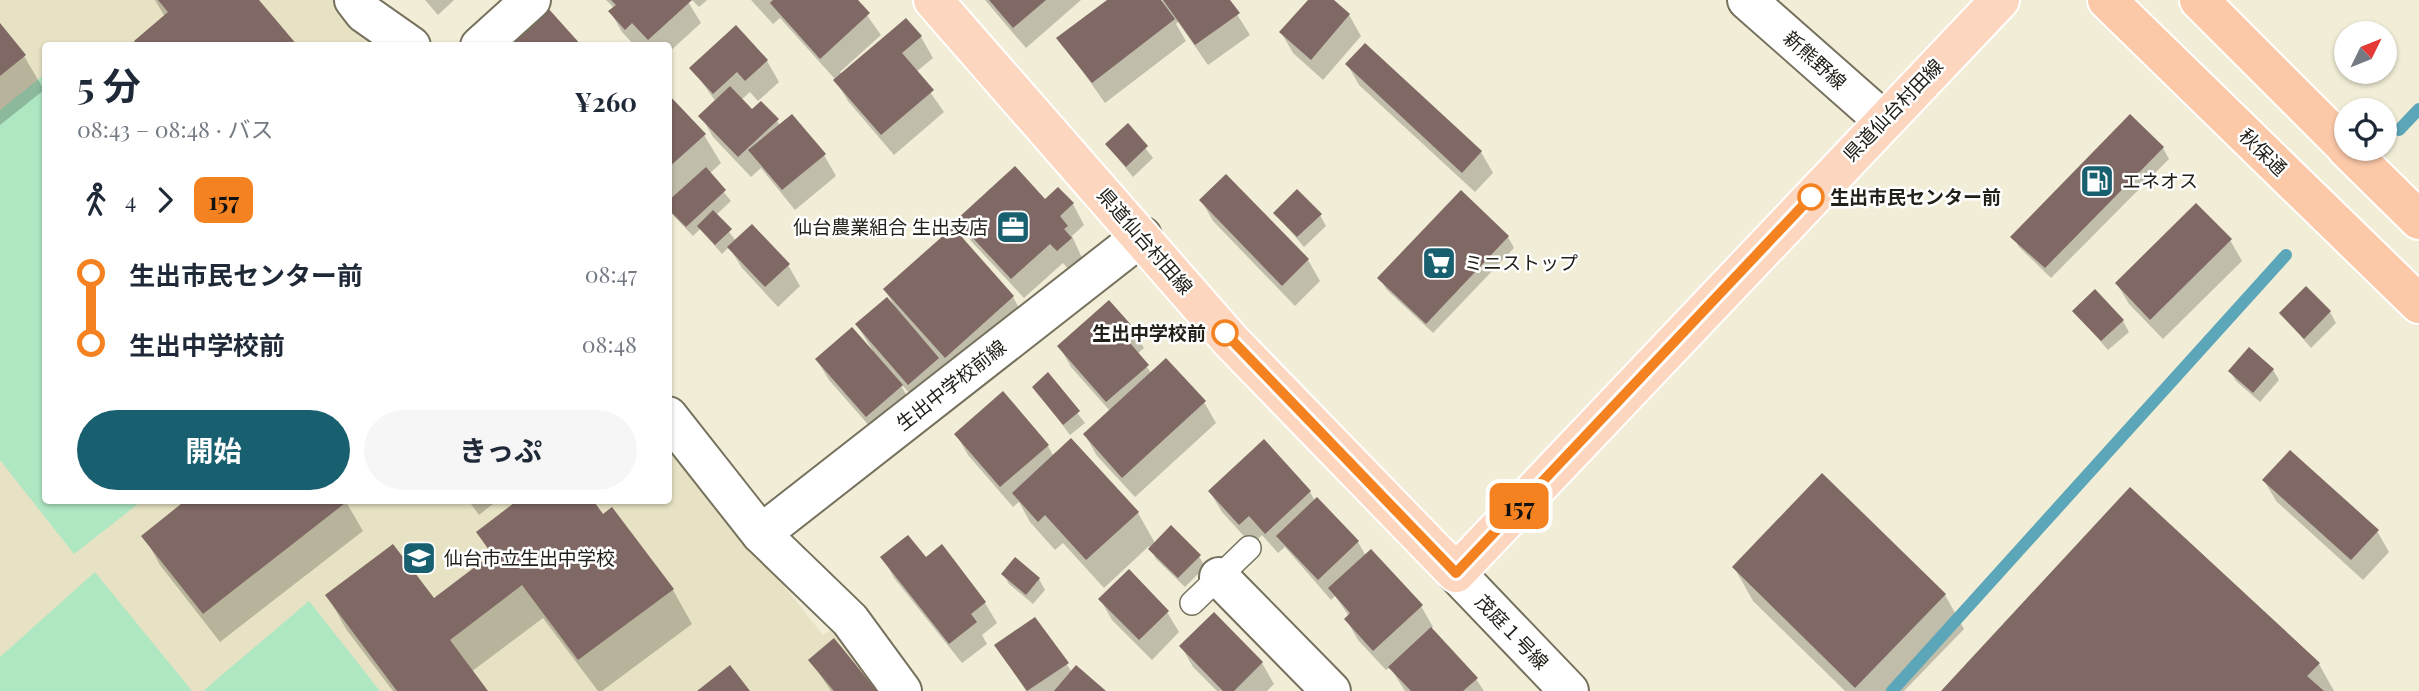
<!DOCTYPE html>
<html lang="ja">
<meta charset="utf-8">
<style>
:root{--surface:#fff;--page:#f6f6f7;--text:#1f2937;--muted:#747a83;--accent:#185f70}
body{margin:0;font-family:"Playfair Display","Noto Sans JP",serif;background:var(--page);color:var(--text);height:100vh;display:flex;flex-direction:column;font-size:26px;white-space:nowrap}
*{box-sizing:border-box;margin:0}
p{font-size:23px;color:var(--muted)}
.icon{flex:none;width:38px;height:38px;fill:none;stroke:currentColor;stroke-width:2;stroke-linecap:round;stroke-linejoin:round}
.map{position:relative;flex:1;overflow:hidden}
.drawer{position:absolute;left:42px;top:42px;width:630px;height:462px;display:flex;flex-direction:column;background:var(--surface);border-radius:7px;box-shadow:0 2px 5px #0004}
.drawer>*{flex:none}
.badge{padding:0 14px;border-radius:10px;font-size:24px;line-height:46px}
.needle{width:46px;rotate:47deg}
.tools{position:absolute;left:2334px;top:21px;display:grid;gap:14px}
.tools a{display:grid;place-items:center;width:63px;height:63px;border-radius:50%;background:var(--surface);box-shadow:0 2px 5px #0004;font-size:35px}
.map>.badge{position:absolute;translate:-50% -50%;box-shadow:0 0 0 4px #fff}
.legs{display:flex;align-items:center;gap:10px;height:77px;padding:0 35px;font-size:23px}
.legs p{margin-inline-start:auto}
.headline{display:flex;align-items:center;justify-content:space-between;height:119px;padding:0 35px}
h1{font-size:38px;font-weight:700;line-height:52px}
.button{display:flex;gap:14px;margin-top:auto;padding:14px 35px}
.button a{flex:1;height:80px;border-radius:42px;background:var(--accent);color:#fff;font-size:28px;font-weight:700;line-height:80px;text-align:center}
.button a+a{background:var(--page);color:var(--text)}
ul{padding:0 35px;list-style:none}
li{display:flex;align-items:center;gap:24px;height:70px;font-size:26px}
li i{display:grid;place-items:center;width:10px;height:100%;margin:0 9px;background:currentColor}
li i::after{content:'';width:18px;height:18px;margin:-9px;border:5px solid;border-radius:50%;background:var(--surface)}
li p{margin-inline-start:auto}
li:first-child i{background:linear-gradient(#0000 50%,currentColor 0)}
li:last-child i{background:linear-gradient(currentColor 50%,#0000 0)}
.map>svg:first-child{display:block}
</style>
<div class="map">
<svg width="2419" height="691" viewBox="0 0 2419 691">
<rect width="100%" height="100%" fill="#f1edd6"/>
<polygon fill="#e7e2c4" points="0,0 341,0 377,45 46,46 46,500 668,500 669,442 823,635 837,626 889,691 0,691"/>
<g fill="#b0e7c3">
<polygon points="45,74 46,500 142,501 74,554 0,460 0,110"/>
<polygon points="95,572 192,691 0,691 0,657"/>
<polygon points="309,601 380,691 203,691"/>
</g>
<g fill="#0003">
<polygon points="155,0 257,0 165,17"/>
<polygon points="425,0 454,0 438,15"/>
<polygon points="606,0 687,0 701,23 668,53 668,46 645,43 635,46 622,32 610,11 614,8"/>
<polygon points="692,0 707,0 699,7"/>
<polygon points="751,0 856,0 881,35 840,72 842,74 921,37 933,58 916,72 944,112 894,155 848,101 834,78 780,18 773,24"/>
<polygon points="985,0 1081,0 1026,48"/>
<polygon points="1109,0 1158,0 1164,7 1162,0 1228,0 1250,35 1208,65 1178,22 1176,24 1186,41 1105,103 1059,38"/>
<polygon points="1310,0 1332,0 1349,15 1361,36 1323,80 1293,53 1281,32"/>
<polygon points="0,26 24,56 44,90 0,125"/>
<polygon points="767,61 779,82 758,101 750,92 741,100 752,112 777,120 780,126 824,155 836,176 795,210 761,168 751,177 713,137 701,116 716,102 692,68"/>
<polygon points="1347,64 1481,152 1493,173 1475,192 1359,85"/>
<polygon points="668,96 704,135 721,163 709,174 731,201 716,215 736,241 788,265 800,286 778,307 742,268 729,247 722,254 700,229 693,236 668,210"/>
<polygon points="2130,116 2163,148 2169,159 2051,278 2019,247 2013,237"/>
<polygon points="1128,126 1153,158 1133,177 1107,145"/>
<polygon points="1226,176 1308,260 1320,281 1295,306 1213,221 1201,200"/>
<polygon points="1461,192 1508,237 1514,248 1433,333 1386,289 1380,278"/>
<polygon points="1045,201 1073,204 1084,225 1072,236 1083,260 1070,271 1063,263 1024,298 971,241 959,220"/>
<polygon points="1275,213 1320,215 1326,226 1304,247"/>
<polygon points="953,229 1013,297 1029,326 962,386 942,366 950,379 921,405 899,382 913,407 879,437 829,380 817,360 873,351 857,325 895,307 885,290"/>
<polygon points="2230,240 2242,261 2163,339 2129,304 2117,284"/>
<polygon points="2074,311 2123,321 2129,332 2108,350"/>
<polygon points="2330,312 2336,323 2311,348 2281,313"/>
<polygon points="1132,328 1144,348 1137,354 1152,374 1204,402 1216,423 1135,497 1097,456 1085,435 1110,411 1071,367 1059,346"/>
<polygon points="2273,370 2279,380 2260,402 2236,381 2230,371"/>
<polygon points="1048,375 1085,423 1070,435 1034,387"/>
<polygon points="956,434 1048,446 1054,457 1138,513 1155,543 1199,556 1205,567 1185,587 1156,559 1149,546 1104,588 1063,543 1055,550 1030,522 1019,502 1013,507 968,455"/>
<polygon points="1822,476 1945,595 1964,629 1904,691 1845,691 1753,601 1734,567"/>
<polygon points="2264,480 2377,531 2389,552 2363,580 2276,501"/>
<polygon points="1210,492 1310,492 1315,501 1358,542 1366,556 1421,606 1433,627 1431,629 1476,679 1484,691 1405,691 1390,667 1386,670 1358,640 1346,619 1349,616 1335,596 1331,600 1285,547 1278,553 1262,535 1252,545 1222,512"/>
<polygon points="345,500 363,531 220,642 160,565 144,536"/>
<polygon points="468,500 498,500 479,515"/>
<polygon points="612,510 673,590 692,624 602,691 598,691 543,618 471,672 485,691 393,691 346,629 327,595 433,600 492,556 478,532 603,517"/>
<polygon points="883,557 925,559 985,603 997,623 982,635 987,644 962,663 894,578"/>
<polygon points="1003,574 1039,579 1045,590 1033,604 1009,584"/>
<polygon points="1100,599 1167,612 1179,632 1152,660 1112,620"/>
<polygon points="1214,614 1262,663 1274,684 1267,691 1217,691 1193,667 1181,646"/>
<polygon points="1035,619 1072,672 1104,691 1026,691 997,646"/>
<polygon points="810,660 875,691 831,691"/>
<polygon points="2319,664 2334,691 1943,691"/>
</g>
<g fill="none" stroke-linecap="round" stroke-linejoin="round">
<g stroke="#5ba6b8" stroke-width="12">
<polyline points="2399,130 2419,109"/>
<polyline points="1892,691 2286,255"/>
</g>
</g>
<g fill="#806864">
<polygon points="158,0 259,0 298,46 138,46 134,41 168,12"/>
<polygon points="611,0 692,0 648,40 632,23 625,30 608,11 616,5"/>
<polygon points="773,0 858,0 870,13 820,59 770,3"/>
<polygon points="989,0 1046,0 1013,28"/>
<polygon points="1107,0 1161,0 1175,19 1092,83 1056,38"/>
<polygon points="1163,0 1230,0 1240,13 1195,45"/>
<polygon points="1308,0 1334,0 1350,14 1311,60 1279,32"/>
<polygon points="547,7 582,46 506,46"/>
<polygon points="906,18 922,36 902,53 934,90 881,135 833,80"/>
<polygon points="0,23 26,55 0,76"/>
<polygon points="736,25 768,60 745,81 737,72 713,94 689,68"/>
<polygon points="1365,43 1482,151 1462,173 1345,64"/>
<polygon points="730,86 752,109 761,101 779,119 738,157 698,116"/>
<polygon points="668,94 706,134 668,168"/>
<polygon points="792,114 826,154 782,190 748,150"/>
<polygon points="2130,114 2164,147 2045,268 2010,237"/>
<polygon points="1128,123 1148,146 1126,167 1105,144"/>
<polygon points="1015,166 1045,199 1058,187 1074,203 1060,216 1068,226 1064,229 1072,238 1057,251 1050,244 1011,279 956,220"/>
<polygon points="706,167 726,190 686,227 668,209 668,201"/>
<polygon points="1226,174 1309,259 1282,286 1199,200"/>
<polygon points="1297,189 1322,214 1297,237 1273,213"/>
<polygon points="1461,190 1509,236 1426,324 1377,278"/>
<polygon points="2196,203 2232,239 2150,320 2115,283"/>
<polygon points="713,210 732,229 715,245 697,226"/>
<polygon points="752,224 790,264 765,287 727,247"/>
<polygon points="953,227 1014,296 945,358 883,289"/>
<polygon points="2306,286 2331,311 2304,339 2279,313"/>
<polygon points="2095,289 2124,320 2101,341 2072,311"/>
<polygon points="887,297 939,358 908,385 855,324"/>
<polygon points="1109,300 1133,327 1123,335 1149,365 1106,402 1057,346"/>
<polygon points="852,327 903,385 866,417 815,359"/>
<polygon points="2249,347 2274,369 2253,393 2228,371"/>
<polygon points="1166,358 1206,401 1122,478 1083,434"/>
<polygon points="1048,372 1080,411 1063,425 1032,387"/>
<polygon points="1003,391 1049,445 1000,487 954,434"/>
<polygon points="1071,438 1139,512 1086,560 1045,515 1038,522 1012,493"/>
<polygon points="1264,439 1311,491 1265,534 1249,516 1239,525 1208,491"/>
<polygon points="2290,450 2379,530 2351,560 2262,480"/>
<polygon points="1822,473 1946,594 1855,688 1732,567"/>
<polygon points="2130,487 2320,663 2307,676 2324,691 1941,691"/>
<polygon points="1317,497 1359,541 1318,580 1276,536"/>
<polygon points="186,500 349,500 203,614 141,536"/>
<polygon points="518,500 593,500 603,514 612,507 674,589 578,660 522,585 450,640 488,691 397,691 325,595 393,544 434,598 492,554 476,532"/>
<polygon points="1171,525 1201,555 1178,578 1148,549"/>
<polygon points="908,535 926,557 942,544 986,602 971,614 977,622 949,644 880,557"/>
<polygon points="1371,549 1423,605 1373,651 1344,619 1350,613 1328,588"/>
<polygon points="1015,557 1040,578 1026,595 1001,574"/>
<polygon points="1129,569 1169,611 1139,640 1098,599"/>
<polygon points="1214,612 1263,662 1234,691 1223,691 1179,646"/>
<polygon points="1035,617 1069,663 1027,691 994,645"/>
<polygon points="1431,627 1478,678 1463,691 1411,691 1388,667"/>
<polygon points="834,638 877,691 834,691 808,660"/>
<polygon points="730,665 750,691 697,691"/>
<polygon points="1076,665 1106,691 1054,691"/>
</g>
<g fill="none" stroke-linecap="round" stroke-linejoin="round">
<g stroke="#75715d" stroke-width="26">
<polyline id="service" points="1192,603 1249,548"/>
</g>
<g stroke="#75715d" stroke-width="42">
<g id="minor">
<polyline points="354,0 364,13 411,46"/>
<polyline points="1747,0 1883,120"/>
<polyline points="480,46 531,0"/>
<polyline points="668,416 761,534 850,620 902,691"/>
<polyline points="761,534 1142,236"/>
<polyline points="1219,577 1331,691"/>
</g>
</g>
<g stroke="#75715d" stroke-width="42">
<polyline id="tertiary" points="1456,573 1569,691"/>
</g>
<g stroke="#fff" stroke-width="42">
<polyline id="primary" points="933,0 1231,341 1456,573 2000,0"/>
</g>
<g stroke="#fff" stroke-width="42">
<g id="trunk">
<polyline points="2107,0 2419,304"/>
<polyline points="2199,0 2347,148"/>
<polyline points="2347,149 2419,220"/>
</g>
</g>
<use href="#service" stroke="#fff" stroke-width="23"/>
<use href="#minor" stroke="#fff" stroke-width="38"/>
<use href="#tertiary" stroke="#fff" stroke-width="38"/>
<use href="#primary" stroke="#fcd6be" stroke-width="38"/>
<use href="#trunk" stroke="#fbc8a8" stroke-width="38"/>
</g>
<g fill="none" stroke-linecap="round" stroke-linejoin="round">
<g stroke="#fff" stroke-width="16">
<polyline id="line-1" points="1225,333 1456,573 1811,197"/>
</g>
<use href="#line-1" stroke="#f58220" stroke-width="10"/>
</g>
<defs>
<g id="fuel-square" transform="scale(1.75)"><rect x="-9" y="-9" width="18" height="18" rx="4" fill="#185f70" stroke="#fff"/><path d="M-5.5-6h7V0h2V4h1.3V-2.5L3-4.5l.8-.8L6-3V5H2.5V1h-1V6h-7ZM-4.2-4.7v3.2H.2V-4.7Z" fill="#fff"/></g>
<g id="office-square" transform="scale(1.75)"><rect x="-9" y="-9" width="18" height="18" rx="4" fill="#185f70" stroke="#fff"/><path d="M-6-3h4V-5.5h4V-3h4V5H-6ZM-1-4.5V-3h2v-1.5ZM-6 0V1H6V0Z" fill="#fff"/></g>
<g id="supermarket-square" transform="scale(1.75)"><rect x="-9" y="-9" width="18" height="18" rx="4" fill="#185f70" stroke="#fff"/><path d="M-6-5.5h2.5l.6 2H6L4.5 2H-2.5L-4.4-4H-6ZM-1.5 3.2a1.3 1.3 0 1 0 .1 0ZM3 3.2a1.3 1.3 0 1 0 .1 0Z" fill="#fff"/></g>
<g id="school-square" transform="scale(1.75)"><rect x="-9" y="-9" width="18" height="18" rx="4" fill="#185f70" stroke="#fff"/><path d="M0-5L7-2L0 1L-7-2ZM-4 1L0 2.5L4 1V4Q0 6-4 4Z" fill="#fff"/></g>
</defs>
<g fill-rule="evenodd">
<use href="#fuel-square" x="2097" y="181"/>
<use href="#office-square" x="1013" y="227"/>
<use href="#supermarket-square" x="1439" y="263"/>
<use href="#school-square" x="419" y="558"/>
</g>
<g fill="#fff" stroke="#f58220" stroke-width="3.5">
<circle cx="1811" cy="197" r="12"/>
<circle cx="1225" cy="333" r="12"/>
</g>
<g text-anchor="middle" stroke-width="5" stroke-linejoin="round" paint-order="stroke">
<g font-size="19" fill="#222018" stroke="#fff">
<text transform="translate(1815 60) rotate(42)" y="7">新熊野線</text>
<text transform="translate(1893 110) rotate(-46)" y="7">県道仙台村田線</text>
<text transform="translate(2263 152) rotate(44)" y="7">秋保通</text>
<text transform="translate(1145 241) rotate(49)" y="7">県道仙台村田線</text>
<text transform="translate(951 385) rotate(-38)" y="7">生出中学校前線</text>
<text transform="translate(1512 632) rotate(46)" y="7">茂庭１号線</text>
</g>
<g font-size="19" fill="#222018" stroke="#fff" text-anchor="start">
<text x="2122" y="188">エネオス</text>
<text x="988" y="234" text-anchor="end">仙台農業組合 生出支店</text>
<text x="1464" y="270">ミニストップ</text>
<text x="444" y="565">仙台市立生出中学校</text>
</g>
<g font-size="19" font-weight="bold" fill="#222018" stroke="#fff" text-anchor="start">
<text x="1830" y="204">生出市民センター前</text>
<text x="1206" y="340" text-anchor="end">生出中学校前</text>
</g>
</g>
</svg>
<div class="tools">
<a><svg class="needle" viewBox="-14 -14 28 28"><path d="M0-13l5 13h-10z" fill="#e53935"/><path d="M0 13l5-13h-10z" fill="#747a83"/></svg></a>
<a><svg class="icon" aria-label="locate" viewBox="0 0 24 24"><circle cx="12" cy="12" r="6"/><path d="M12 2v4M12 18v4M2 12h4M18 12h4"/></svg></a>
</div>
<b class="badge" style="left:1519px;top:506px;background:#f58220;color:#111">157</b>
<section class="drawer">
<div class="headline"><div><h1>5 分</h1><p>08:43 – 08:48 · バス</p></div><b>¥260</b></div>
<div class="legs"><svg class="icon" aria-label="walk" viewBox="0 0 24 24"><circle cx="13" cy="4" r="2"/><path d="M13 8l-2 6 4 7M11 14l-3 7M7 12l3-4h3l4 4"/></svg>4<svg class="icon" aria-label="forward" viewBox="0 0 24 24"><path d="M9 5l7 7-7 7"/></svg><b class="badge" style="background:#f58220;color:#111">157</b></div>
<ul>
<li><i style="color:#f58220"></i><b>生出市民センター前</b><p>08:47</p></li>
<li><i style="color:#f58220"></i><b>生出中学校前</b><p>08:48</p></li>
</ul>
<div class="button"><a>開始</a><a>きっぷ</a></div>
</section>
</div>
